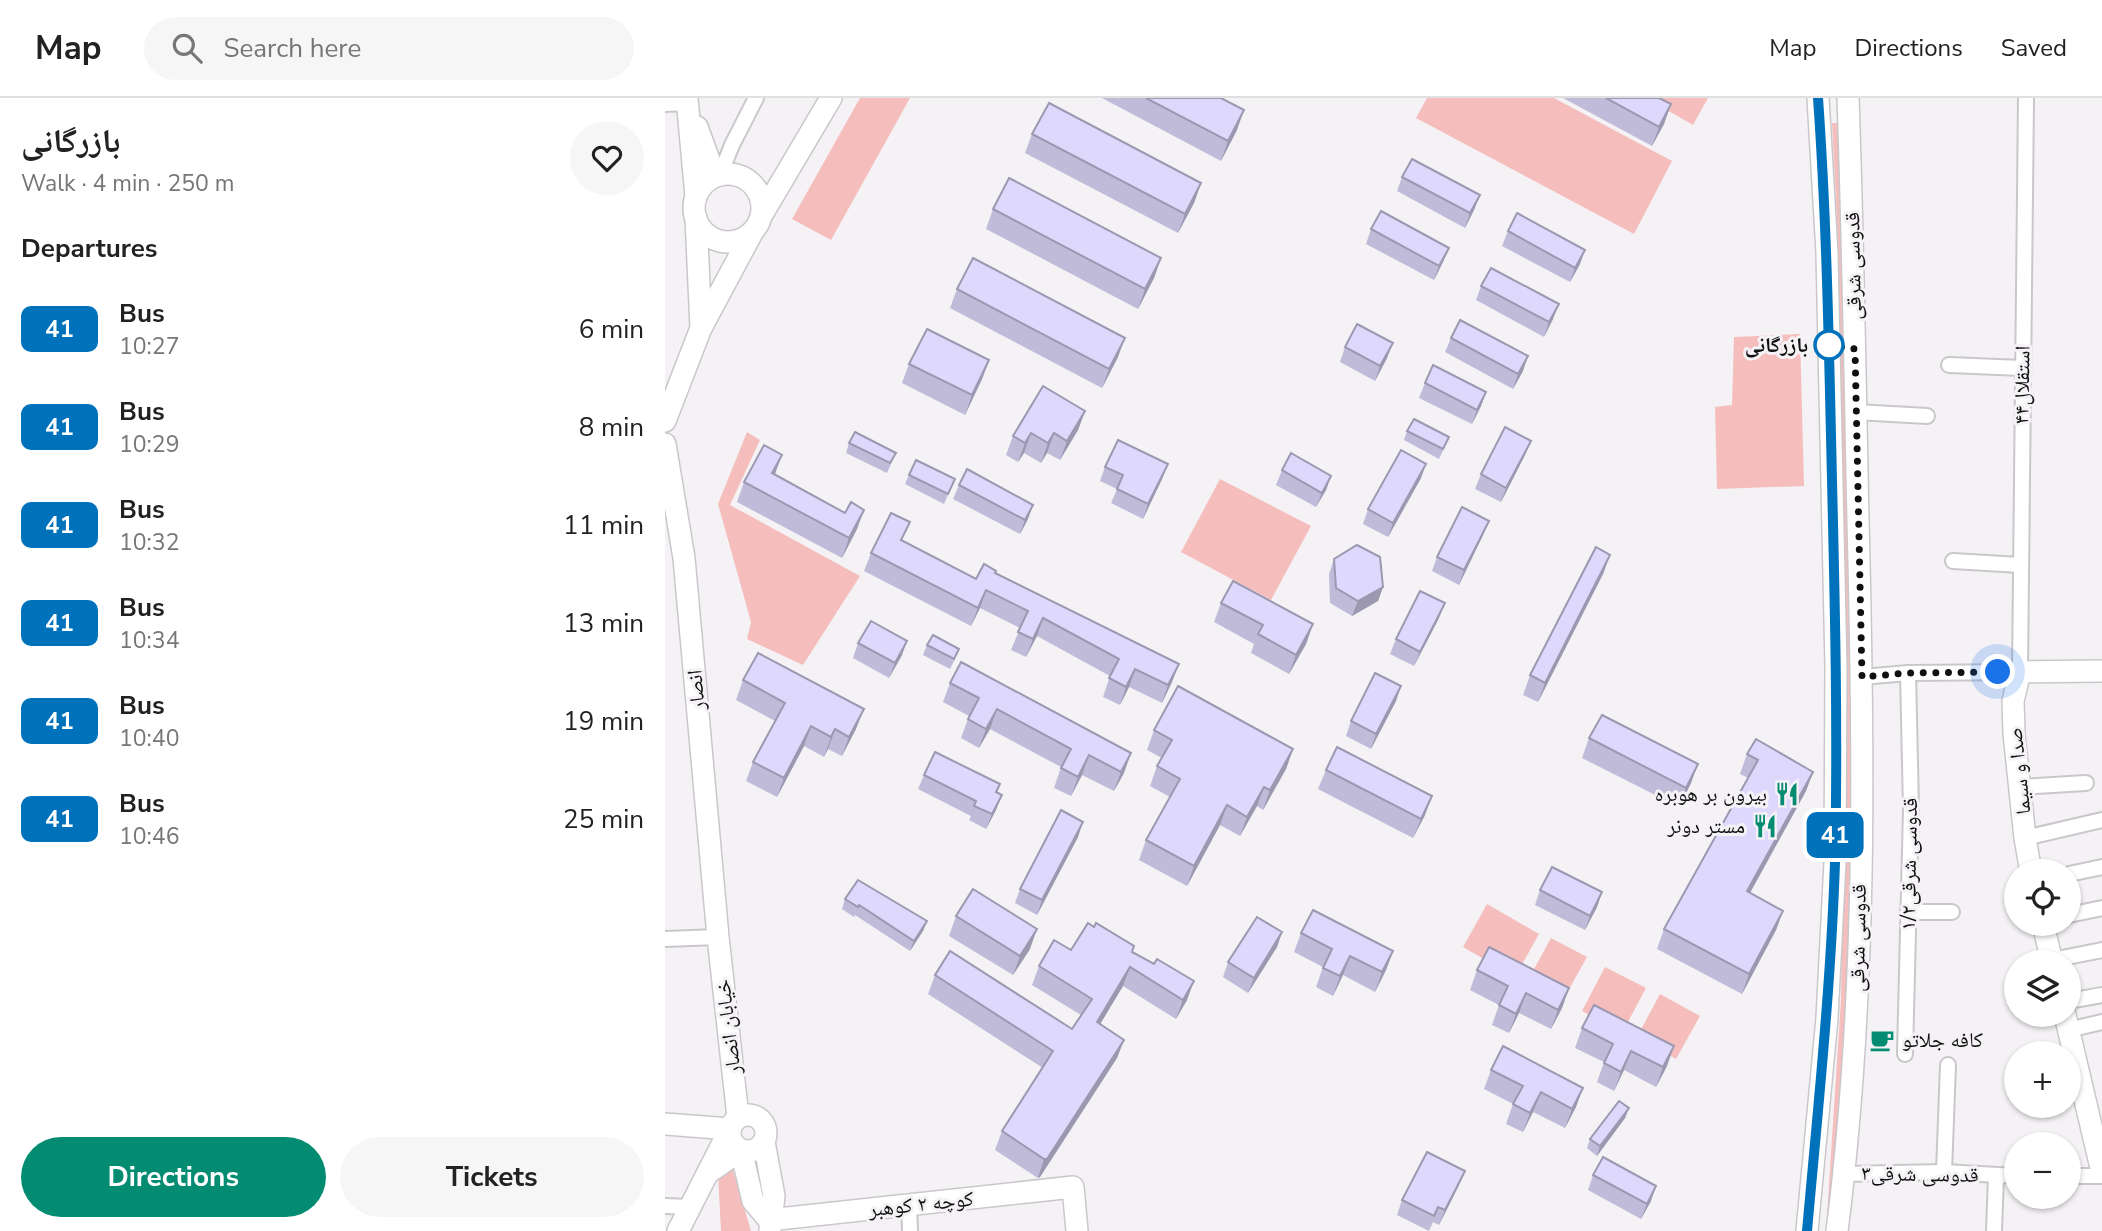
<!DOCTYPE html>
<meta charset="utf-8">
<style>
:root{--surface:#fff;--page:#f6f6f6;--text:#222;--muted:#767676;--line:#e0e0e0;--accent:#038c72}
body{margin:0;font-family:"Nunito Sans","Noto Naskh Arabic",sans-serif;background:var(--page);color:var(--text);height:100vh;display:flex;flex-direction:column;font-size:26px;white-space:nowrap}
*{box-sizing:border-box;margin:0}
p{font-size:23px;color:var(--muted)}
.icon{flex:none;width:38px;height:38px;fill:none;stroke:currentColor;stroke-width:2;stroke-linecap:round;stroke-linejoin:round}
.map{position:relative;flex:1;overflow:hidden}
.details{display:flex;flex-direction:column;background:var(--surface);width:665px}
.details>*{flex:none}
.badge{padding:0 14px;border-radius:10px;font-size:24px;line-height:46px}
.fabs{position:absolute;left:1339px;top:761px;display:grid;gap:14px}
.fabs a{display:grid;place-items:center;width:77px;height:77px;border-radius:50%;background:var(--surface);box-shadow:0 2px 5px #0004;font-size:35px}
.you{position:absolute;width:35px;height:35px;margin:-18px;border:5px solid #fff;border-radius:50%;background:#1a73e8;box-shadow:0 0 0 10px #1a73e833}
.map>.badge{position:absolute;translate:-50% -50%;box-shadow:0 0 0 4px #fff}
h2{padding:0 21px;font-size:26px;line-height:63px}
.round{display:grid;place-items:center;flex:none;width:74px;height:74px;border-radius:37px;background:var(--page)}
.overview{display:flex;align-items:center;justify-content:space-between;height:119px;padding:0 21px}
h1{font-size:33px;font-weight:700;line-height:52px}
.primary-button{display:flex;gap:14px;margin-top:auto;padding:14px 21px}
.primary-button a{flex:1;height:80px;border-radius:42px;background:var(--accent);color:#fff;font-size:28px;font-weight:700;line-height:80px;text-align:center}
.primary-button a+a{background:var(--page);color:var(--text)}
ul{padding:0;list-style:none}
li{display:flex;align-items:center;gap:21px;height:98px;padding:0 21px}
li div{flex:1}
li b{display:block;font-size:26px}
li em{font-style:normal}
li .badge{min-width:77px;font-weight:700;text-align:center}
header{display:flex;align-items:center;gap:42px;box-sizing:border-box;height:98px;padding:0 35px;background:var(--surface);border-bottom:2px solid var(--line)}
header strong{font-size:33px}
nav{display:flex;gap:38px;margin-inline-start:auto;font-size:24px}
.search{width:490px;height:63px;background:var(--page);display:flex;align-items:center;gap:18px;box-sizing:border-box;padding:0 24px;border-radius:38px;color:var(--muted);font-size:26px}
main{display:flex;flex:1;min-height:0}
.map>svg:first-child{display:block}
</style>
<header>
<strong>Map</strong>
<div class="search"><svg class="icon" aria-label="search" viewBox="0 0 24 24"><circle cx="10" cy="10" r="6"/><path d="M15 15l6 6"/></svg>Search here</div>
<nav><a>Map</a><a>Directions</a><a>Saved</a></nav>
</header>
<main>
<section class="details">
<div class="overview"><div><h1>بازرگانی</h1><p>Walk · 4 min · 250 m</p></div><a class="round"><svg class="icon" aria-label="heart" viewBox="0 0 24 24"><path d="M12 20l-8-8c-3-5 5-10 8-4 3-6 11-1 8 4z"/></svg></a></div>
<h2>Departures</h2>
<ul>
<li><span class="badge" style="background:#0072bc;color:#fff">41</span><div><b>Bus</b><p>10:27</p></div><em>6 min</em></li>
<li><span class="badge" style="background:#0072bc;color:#fff">41</span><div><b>Bus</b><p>10:29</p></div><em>8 min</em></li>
<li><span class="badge" style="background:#0072bc;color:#fff">41</span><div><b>Bus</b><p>10:32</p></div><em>11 min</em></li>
<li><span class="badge" style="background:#0072bc;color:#fff">41</span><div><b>Bus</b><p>10:34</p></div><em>13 min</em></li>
<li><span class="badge" style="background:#0072bc;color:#fff">41</span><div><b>Bus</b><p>10:40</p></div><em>19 min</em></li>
<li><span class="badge" style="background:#0072bc;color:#fff">41</span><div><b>Bus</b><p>10:46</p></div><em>25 min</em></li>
</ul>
<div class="primary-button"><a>Directions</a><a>Tickets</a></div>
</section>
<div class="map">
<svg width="1437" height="1133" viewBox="0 0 1437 1133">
<rect width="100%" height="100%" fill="#f5f2f6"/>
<g fill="#f5bebc">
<polygon points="195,0 245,0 166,142 127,121"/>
<polygon points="762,0 889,0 1007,63 969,136 751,20"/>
<polygon points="981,0 1043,0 1028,27"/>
<polygon points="1167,25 1172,25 1179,122 1183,360 1186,742 1181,950 1165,1133 1161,1133 1176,902 1181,624 1172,121"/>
<polygon points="1135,236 1139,388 1052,391 1050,309 1067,307 1069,239"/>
<polygon points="82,334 95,342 65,407 195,478 138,567 82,541 86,524 53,406"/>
<polygon points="555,381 646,428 606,502 516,454"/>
<polygon points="822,806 874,836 850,879 798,849"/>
<polygon points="886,840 922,859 898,902 863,882"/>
<polygon points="940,869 981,890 957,935 917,913"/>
<polygon points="995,896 1035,918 1011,961 972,939"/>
<polygon points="67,1069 86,1133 56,1133 53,1076"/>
</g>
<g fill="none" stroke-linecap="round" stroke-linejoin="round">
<g stroke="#cac7cb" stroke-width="18">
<g id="street">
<polyline points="0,6 22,5"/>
<polyline points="55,77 67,47 91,0"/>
<polyline points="1284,267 1357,270"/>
<polyline points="1191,314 1262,318"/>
<polyline points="1288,463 1355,467"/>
<polyline points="1197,579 1243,575 1355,574 1361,0"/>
<polyline points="1355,689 1421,685"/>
<polyline points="1360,740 1437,722"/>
<polyline points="1404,776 1437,769"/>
<polyline points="1243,814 1287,814"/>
<polyline points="1404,817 1437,810"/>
<polyline points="0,841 53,839"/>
<polyline points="1387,862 1437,852"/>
<polyline points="1404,903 1437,897"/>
<polyline points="1403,932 1437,924"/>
<polyline points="1240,956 1246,711 1243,575"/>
<polyline points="1279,1074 1283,967"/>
<polyline points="1179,1076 1279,1074 1351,1078"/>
<polyline points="1404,1078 1437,1078"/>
<polyline points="244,1107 245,1133"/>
<polyline points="0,1108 24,1109"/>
<polyline points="1329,1133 1331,1078"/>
</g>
</g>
<g stroke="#cac7cb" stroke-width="24">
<g id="secondary">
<polyline points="22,0 31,99"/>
<polyline points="32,29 50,78"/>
<circle cx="63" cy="110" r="34"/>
<polyline points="98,115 166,0"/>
<polyline points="31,120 36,230"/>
<polyline points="0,323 36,230 88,133"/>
<polyline points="0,346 19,460 53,839 73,1019"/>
<polyline points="1366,774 1360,740 1349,636 1348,603 1355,574 1437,573"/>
<polyline points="1378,826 1387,864"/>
<polyline points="1400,917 1437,1074"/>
<circle cx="83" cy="1035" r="18"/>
<polyline points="0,1026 65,1031 13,1133"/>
<polyline points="99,1044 109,1098 105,1131"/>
<polyline points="47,1072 76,1052 88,1103 104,1122"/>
<polyline points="104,1122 408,1089 412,1133"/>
<polyline points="1142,1133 1162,920 1170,764 1171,569 1164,249 1162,155 1153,0"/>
<path d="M1172,1133C1202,898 1199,658 1193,422C1190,281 1188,140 1183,0"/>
</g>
</g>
<use href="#street" stroke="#fff" stroke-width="14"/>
<use href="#secondary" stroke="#fff" stroke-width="21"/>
</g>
<g fill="#bfbbd9">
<polygon points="437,0 556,0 572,32 556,63"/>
<polygon points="898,0 994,0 1006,6 999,26 987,48"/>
<polygon points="367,36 536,85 529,105 513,135 360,55"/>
<polygon points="737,79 815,97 809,112 800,130 732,93"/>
<polygon points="328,111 496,160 489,180 473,211 321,131"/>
<polygon points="706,131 784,150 778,164 769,182 701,146"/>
<polygon points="843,133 915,166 905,184 837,148"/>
<polygon points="816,188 888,221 879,239 811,202"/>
<polygon points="292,191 453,259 437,290 285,210"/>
<polygon points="786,240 858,273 848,291 780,254"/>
<polygon points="680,249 722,260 710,283 675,264"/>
<polygon points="324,262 317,281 300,317 237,285 244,266"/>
<polygon points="760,285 821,294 816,308 807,326 754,300"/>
<polygon points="420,313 413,332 395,362 382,355 376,365 359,355 353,364 341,357 348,338"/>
<polygon points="742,333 784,339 774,361 739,342"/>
<polygon points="866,343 860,357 836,404 810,391 816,376"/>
<polygon points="184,345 231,355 222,375 181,355"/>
<polygon points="503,366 497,381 478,421 446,405 452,391 435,383 440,369"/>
<polygon points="617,372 666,378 661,392 651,409 611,387"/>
<polygon points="109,377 192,431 177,460 72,404 79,384"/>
<polygon points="244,377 290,381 279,406 240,386"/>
<polygon points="756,380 723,439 698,426 703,411"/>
<polygon points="294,387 363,421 355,436 288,401"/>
<polygon points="818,437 794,487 767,473 772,459"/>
<polygon points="238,444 311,481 330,475 507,584 497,605 464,589 455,607 438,599 445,578 372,538 361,559 346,552 355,530 315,510 306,528 199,473 206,455"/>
<polygon points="945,457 938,476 873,604 858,597 865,577"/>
<polygon points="669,461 718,489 713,503 687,518 665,505 664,476"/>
<polygon points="556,505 648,526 641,546 624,576 586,555 589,546 549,524"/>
<polygon points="774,520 749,568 725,556 731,541"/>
<polygon points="193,545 237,557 224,580 188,560"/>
<polygon points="262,547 290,561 285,571 258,557"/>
<polygon points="78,582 191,631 177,658 163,651 159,659 139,648 112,699 81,683 88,664 110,623 71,602"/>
<polygon points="285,585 459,675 449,693 417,677 406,698 389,690 396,669 325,631 314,650 296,640 304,618 278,604"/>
<polygon points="731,603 706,651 681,638 686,623"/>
<polygon points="489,632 628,651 621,671 598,712 592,708 575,738 555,727 522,788 474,762 481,742 505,699 485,688 492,668 497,660 482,652"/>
<polygon points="924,640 1026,685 1014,709 917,660"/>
<polygon points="1082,656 1148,674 1141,693 1085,795 1118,813 1111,832 1077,896 992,851 999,831 1083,680 1075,676"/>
<polygon points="661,672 760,717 748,740 653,691"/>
<polygon points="259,677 335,686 332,695 331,712 321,731 304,722 306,718 253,691"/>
<polygon points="413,739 372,817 350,805 355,791"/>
<polygon points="875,792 937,794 932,809 920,832 870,807"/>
<polygon points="180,801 262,823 258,833 245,853 190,817 189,819 177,811"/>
<polygon points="291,818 365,851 348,877 284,838"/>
<polygon points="617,834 612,849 583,895 558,879 563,864"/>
<polygon points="636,835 728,853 721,872 710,894 678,877 668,898 651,889 658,869 629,854"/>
<polygon points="406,852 467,854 522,902 511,921 458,888 435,926 459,942 452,960 375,1079 373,1080 330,1052 337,1033 378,970 263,896 270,877 407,931 416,917 367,887 374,868"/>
<polygon points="812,872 904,890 897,910 886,931 854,915 844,935 827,927 834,907 805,892"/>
<polygon points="917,930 1002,968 991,989 959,972 949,993 932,984 939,964 910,950"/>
<polygon points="826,972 911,1009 900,1030 868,1014 858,1034 841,1026 848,1006 819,991"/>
<polygon points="964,1010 960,1020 932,1058 922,1050 925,1041"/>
<polygon points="928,1077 986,1103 976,1121 923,1092"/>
<polygon points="794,1087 774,1127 768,1124 764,1133 732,1117 737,1102"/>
</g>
<g fill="#9b98b0">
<polygon points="1006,6 999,26 987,48 994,29"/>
<polygon points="579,12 572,32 556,63 563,43"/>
<polygon points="536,85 529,105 513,135 520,116"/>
<polygon points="815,97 809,112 800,130 805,115"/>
<polygon points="784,150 778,164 769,182 774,168"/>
<polygon points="920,152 915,166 905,184 910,170"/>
<polygon points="496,160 489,180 473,211 480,191"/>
<polygon points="894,206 888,221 879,239 884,224"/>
<polygon points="460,240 453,259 437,290 444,271"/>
<polygon points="728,245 722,260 710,283 715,268"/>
<polygon points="863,258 858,273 848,291 853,276"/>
<polygon points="324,262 317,281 300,317 307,297"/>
<polygon points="821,294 816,308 807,326 812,312"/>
<polygon points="420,313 413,332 395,362 402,343"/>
<polygon points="366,335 359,355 353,364 360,345"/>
<polygon points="389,335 382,355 376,365 383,345"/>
<polygon points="866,343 860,357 836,404 841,390"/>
<polygon points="117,357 110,376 100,395 107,375"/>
<polygon points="503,366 497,381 478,421 483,406"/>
<polygon points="761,366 756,380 723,439 728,425"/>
<polygon points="666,378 661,392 651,409 657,395"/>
<polygon points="368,407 363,421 355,436 360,422"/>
<polygon points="199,412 192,431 177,460 184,440"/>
<polygon points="824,423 818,437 794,487 799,472"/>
<polygon points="945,457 938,476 873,604 880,585"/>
<polygon points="718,489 713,503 687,518 693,503"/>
<polygon points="321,492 315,510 306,528 313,510"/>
<polygon points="780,505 774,520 749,568 755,554"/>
<polygon points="378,520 372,538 361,559 368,541"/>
<polygon points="648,526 641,546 624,576 631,557"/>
<polygon points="242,543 237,557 224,580 230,565"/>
<polygon points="514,566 507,584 497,605 503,587"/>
<polygon points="470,571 464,589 455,607 461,589"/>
<polygon points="736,588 731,603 706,651 711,636"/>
<polygon points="199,611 191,631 177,658 184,639"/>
<polygon points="332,611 325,631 314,650 321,631"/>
<polygon points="146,628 139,648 112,699 119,680"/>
<polygon points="170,631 163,651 159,659 166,639"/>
<polygon points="628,651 621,671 598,712 605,692"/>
<polygon points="466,655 459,675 449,693 456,674"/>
<polygon points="424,657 417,677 406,698 413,679"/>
<polygon points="1033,666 1026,685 1014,709 1021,690"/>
<polygon points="1148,674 1141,693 1075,813 1082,793"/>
<polygon points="599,689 592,708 575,738 582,719"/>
<polygon points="337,697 331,712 321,731 327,716"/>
<polygon points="767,698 760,717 748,740 756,721"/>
<polygon points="562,707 555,727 522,788 529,768"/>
<polygon points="418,724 413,739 372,817 377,802"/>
<polygon points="937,794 932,809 920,832 925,818"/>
<polygon points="1118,813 1111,832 1077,896 1084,876"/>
<polygon points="262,823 258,833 245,853 249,843"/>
<polygon points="372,831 365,851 348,877 355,858"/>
<polygon points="617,834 612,849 583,895 589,880"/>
<polygon points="728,853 721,872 710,894 717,874"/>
<polygon points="685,858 678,877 668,898 675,878"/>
<polygon points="465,869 458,888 425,943 432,924"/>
<polygon points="529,883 522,902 511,921 518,902"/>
<polygon points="904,890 897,910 886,931 893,912"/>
<polygon points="861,895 854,915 844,935 851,916"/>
<polygon points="459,942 452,960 375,1079 373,1080 379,1061"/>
<polygon points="1009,948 1002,968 991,989 998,969"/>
<polygon points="966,953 959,972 949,993 956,974"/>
<polygon points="918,990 911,1009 900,1030 907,1011"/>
<polygon points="876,994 868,1014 858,1034 865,1015"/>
<polygon points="964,1010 960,1020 932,1058 935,1048"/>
<polygon points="800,1073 794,1087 774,1127 780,1112"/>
<polygon points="991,1088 986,1103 976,1121 982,1106"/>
</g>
<g fill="#ded9fc" stroke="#9b98b0" stroke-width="2">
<polygon points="481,0 556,0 579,12 563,43"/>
<polygon points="941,0 994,0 1006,6 994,29"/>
<polygon points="384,5 536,85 520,116 367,36"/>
<polygon points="747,61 815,97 805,115 737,79"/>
<polygon points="344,80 496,160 480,191 328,111"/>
<polygon points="716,113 784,150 774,168 706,131"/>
<polygon points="852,115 920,152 910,170 843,133"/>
<polygon points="308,160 460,240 444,271 292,191"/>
<polygon points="826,170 894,206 884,224 816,188"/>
<polygon points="795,222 863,258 853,276 786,240"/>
<polygon points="692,226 728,245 715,268 680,249"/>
<polygon points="262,231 324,262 307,297 244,266"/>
<polygon points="768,267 821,294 812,312 760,285"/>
<polygon points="378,288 420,313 402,343 389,335 383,345 366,335 360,345 348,338"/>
<polygon points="749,321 784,339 778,351 742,333"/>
<polygon points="840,329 866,343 841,390 816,376"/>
<polygon points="190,334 231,355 225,365 184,345"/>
<polygon points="453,342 503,366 483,406 452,391 458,377 440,369"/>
<polygon points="99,347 117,357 107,375 180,415 186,404 199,412 184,440 79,384"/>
<polygon points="736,352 761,366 728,425 703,411"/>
<polygon points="626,355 666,378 657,395 617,372"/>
<polygon points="251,362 290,381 283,396 244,377"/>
<polygon points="302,371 368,407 360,422 294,387"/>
<polygon points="797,409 824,423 799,472 772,459"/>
<polygon points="226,415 245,424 236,442 311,481 319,466 331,473 330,475 514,566 503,587 470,571 461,589 444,580 454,561 378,520 368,541 353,534 363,513 321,492 313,510 206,455"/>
<polygon points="692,447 715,459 718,489 693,503 671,490 669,461"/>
<polygon points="931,449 945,457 880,585 865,577"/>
<polygon points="568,483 648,526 631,557 593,536 598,527 556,505"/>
<polygon points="755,493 780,505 755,554 731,541"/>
<polygon points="206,523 242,543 230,565 193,545"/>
<polygon points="268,537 294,551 289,561 262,547"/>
<polygon points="93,555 199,611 184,639 170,631 166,639 146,628 119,680 88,664 120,605 78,582"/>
<polygon points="296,564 466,655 456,674 424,657 413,679 396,670 406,651 332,611 321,631 303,621 314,600 285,585"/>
<polygon points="710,575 736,588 711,636 686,623"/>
<polygon points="513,588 628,651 605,692 599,689 582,719 562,707 529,768 481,742 515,681 492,668 507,642 489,632"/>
<polygon points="937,617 1033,666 1021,690 924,640"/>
<polygon points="1091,641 1148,674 1082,793 1118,813 1084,876 999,831 1093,662 1082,656"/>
<polygon points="672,649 767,698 756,721 661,672"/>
<polygon points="270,654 335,686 331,694 337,697 327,716 309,708 311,703 259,677"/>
<polygon points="396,712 418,724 377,802 355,791"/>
<polygon points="887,769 937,794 925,818 875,792"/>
<polygon points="193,782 262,823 249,843 194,807 193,809 180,801"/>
<polygon points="308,791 372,831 355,858 291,818"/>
<polygon points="648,812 728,853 717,874 685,858 675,878 658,870 667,851 636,835"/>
<polygon points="592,819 617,834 589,880 563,864"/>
<polygon points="423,825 429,829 431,825 469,848 467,854 489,866 492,861 529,883 518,902 465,869 432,924 459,942 382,1061 379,1061 337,1033 388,953 270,877 285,853 407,931 427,901 374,868 389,842 406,852"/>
<polygon points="824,849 904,890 893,912 861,895 851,916 834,907 843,888 812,872"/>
<polygon points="929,907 1009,948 998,969 966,953 956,974 939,965 948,946 917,930"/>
<polygon points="838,948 918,990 907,1011 876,994 865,1015 848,1006 858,988 826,972"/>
<polygon points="954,1003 964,1010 935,1048 925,1041"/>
<polygon points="762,1054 800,1073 780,1112 773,1109 769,1118 737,1102"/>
<polygon points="938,1059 991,1088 982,1106 928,1077"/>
</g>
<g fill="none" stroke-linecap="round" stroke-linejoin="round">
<g stroke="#fff" stroke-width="16">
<path id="line" d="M1142,1133C1153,1010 1166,887 1170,764C1173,636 1170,509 1167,382C1164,254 1162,127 1153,0"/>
</g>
<use href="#line" stroke="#0072bc" stroke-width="10"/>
<polyline stroke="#111011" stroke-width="7" stroke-dasharray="0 12.6" points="1164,247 1190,251 1197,579 1243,575 1333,574"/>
</g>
<defs>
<g id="restaurant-bare" transform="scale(1.89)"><path d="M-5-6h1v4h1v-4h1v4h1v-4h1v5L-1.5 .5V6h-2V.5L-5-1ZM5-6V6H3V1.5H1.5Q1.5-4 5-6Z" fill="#038c72" stroke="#f5f2f6" stroke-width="2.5" paint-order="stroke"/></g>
<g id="cafe-bare" transform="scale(1.89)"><path d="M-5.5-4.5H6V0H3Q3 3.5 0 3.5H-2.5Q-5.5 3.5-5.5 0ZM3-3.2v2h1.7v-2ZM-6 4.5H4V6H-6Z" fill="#038c72" stroke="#f5f2f6" stroke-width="2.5" paint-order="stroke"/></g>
</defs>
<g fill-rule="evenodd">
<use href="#restaurant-bare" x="1122" y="696"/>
<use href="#restaurant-bare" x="1100" y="728"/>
<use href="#cafe-bare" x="1217" y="942"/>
</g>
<circle fill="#fff" stroke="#0072bc" stroke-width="3.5" cx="1164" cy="247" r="14"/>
<g text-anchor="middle" stroke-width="6" stroke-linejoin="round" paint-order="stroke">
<g font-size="21" fill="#111011" stroke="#f5f2f6">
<text transform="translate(1188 168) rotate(-91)" y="7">قدوسی شرقی</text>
<text transform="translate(1357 287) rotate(-89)" y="7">استقلال۴۴</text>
<text transform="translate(31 592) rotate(-95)" y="7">انصار</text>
<text transform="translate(1354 673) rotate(-96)" y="7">صدا و سیما</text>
<text transform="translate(1244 766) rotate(-89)" y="7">قدوسی شرقی۱/۲</text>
<text transform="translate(1193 840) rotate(-89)" y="7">قدوسی شرقی</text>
<text transform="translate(63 929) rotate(-97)" y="7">خیابان انصار</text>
<text transform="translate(1255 1076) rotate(1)" y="7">قدوسی شرقی۳</text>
<text transform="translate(256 1106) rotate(-6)" y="7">کوچه ۲ کوهبر</text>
</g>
<g font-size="21" font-weight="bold" fill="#111011" stroke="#f5f2f6" text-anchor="end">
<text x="1143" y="254">بازرگانی</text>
</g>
<g font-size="21" fill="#111011" stroke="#f5f2f6" text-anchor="end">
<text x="1102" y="703">بیرون بر هوبره</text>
<text x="1080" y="735">مستر دونر</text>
<text x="1237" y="949" text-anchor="start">کافه جلاتو</text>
</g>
</g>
</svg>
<div class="fabs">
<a><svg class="icon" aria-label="locate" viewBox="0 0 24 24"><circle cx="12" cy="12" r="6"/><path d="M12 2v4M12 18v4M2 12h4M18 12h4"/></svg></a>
<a><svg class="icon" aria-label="layers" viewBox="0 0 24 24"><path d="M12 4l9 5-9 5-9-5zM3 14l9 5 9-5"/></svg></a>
<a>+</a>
<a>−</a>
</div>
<div class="you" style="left:1333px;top:574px"></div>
<b class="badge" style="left:1170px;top:737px;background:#0072bc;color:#fff">41</b>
</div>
</main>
